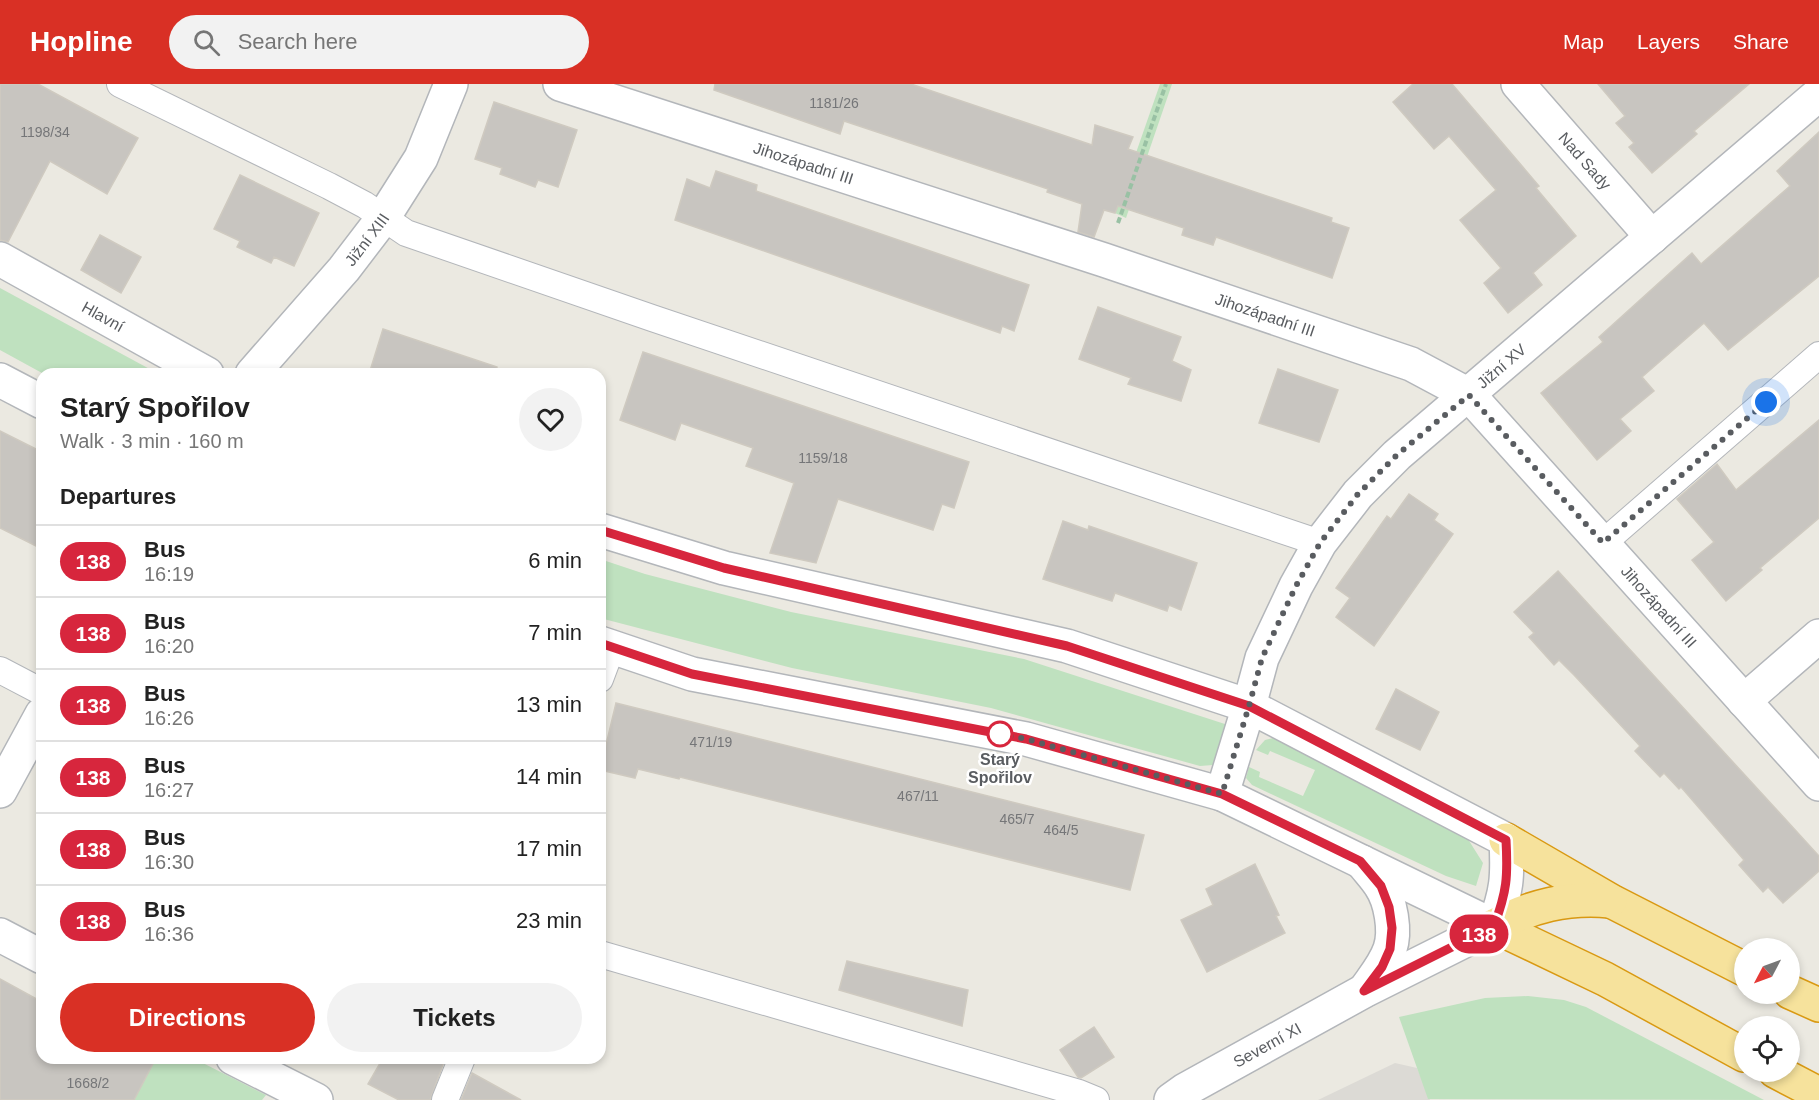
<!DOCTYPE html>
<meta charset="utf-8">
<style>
:root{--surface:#fff;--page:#f2f2f2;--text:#222;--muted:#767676;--line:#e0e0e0;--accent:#d93025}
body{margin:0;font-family:Helvetica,sans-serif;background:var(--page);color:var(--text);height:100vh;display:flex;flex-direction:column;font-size:22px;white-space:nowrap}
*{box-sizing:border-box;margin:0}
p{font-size:20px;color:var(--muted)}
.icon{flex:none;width:33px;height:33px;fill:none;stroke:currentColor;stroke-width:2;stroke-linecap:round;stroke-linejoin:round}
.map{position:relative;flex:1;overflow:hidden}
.drawer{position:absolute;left:36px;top:284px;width:570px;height:696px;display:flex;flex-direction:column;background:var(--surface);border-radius:18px;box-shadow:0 3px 9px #0003}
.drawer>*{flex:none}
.badge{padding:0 12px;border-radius:20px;font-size:21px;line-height:39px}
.needle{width:39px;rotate:229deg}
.tools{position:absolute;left:1734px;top:854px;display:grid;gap:12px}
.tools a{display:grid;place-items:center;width:66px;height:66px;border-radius:50%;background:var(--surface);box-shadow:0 3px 9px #0003;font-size:30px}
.you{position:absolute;width:30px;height:30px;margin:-15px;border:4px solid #fff;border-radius:50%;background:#1a73e8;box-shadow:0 0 0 9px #1a73e833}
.map>.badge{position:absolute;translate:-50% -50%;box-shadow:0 0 0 3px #fff}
h2{padding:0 24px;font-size:22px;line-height:54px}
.round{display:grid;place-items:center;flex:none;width:63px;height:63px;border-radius:32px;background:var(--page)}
.head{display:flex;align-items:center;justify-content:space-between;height:102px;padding:0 24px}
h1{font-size:28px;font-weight:700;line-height:45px}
.action{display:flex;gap:12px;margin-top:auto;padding:12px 24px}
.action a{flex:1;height:69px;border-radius:36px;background:var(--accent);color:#fff;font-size:24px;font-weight:700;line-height:69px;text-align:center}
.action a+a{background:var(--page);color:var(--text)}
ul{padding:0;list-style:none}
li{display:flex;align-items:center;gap:18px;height:72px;padding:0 24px;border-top:2px solid var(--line)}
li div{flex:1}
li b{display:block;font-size:22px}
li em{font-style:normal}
li .badge{min-width:66px;font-weight:700;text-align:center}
header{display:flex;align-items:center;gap:36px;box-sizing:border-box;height:84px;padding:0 30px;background:var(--accent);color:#fff}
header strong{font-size:28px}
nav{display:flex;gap:33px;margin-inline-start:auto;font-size:21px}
.search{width:420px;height:54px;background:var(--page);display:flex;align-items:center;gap:15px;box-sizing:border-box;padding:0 21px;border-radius:33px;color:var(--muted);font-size:22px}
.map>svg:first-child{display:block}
</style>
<header>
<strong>Hopline</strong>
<div class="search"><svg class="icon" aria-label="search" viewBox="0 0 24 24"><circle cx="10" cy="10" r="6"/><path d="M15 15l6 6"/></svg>Search here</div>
<nav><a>Map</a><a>Layers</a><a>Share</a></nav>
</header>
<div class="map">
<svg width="1819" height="1016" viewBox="0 0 1819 1016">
<rect width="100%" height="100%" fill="#ebe9e1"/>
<polygon fill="#dcdad5" points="1395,979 1417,984 1430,1016 1318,1016"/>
<g fill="#bfe1bf">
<polygon points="1160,0 1172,0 1126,134 1115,129"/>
<polygon points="0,204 157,289 42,289 0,266"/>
<polygon points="600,475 645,490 791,528 1024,575 1228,641 1213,681 1200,682 991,624 792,584 600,534"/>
<polygon points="1273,654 1419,723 1466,752 1483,779 1476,802 1446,792 1252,701 1246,694 1249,683 1260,688 1259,693 1303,712 1315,686 1270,667 1268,671 1256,666 1265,656"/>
<polygon points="0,895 42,918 42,974 193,974 266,1011 262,1016 0,1016"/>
<polygon points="1528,912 1564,916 1586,923 1764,1016 1428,1015 1399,933 1485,914"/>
</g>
<g fill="#c8c5c0" stroke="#cfcac0" stroke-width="1.5">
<polygon points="0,0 38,0 138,54 107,110 50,77 8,158 0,156"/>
<polygon points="715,0 911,0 1092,61 1095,41 1133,53 1128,65 1332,134 1331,138 1349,144 1332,194 1216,153 1213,161 1182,151 1184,144 1118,122 1115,129 1104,126 1094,153 1078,148 1082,120 1047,108 1048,105 844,37 840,50 714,6"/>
<polygon points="1413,0 1452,0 1539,102 1536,104 1576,152 1533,189 1542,201 1508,229 1484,199 1501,184 1460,136 1496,106 1449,52 1434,65 1393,18"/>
<polygon points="1598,0 1749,0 1694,47 1697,50 1652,89 1629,63 1634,59 1616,39 1625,32"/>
<polygon points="494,18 577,46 558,103 538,96 535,103 500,90 502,84 475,75"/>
<polygon points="1819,48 1819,192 1728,266 1704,239 1642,293 1654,307 1620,335 1631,347 1597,376 1541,309 1603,258 1599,253 1692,169 1701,180 1790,102 1777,87"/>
<polygon points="716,87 757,101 756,107 1029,201 1014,247 1002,242 1000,249 675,136 687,95 710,104"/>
<polygon points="240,91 319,129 294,182 274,173 271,179 237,163 240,157 214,145"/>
<polygon points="100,151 141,173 121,209 81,186"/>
<polygon points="1098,223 1181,253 1172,277 1191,286 1181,317 1128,300 1131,294 1079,275"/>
<polygon points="383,245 497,283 496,290 369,290"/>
<polygon points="643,268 969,378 954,424 942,420 933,446 838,415 816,479 770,469 794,399 746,382 753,364 681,339 675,356 620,336"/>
<polygon points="1278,285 1338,306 1319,358 1259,339"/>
<polygon points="1819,336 1819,434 1760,484 1762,486 1726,517 1692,476 1714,458 1677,415 1717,380 1736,406"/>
<polygon points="0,347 42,368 42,465 0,444"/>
<polygon points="1409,410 1438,430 1434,436 1453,450 1374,562 1336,533 1350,514 1336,504 1387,432 1391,435"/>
<polygon points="1063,437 1088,446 1089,442 1197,479 1181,526 1169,521 1167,527 1115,509 1112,517 1043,495"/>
<polygon points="1558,487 1819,772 1819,787 1783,819 1768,803 1763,808 1739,781 1744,776 1681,703 1679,705 1664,689 1660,693 1635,667 1640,662 1574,591 1559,576 1554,581 1529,553 1534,549 1514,528"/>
<polygon points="1396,605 1439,628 1420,666 1376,645"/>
<polygon points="616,619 1144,751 1130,806 680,693 679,695 638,685 635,694 600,686"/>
<polygon points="1255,780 1279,831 1276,832 1285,849 1207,888 1181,836 1213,821 1206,805"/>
<polygon points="847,877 968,906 962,942 839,906"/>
<polygon points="0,895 42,918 42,974 156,974 134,1016 0,1016"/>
<polygon points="1094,943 1114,973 1081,994 1078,993 1060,966"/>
<polygon points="383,974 445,975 430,1016 399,1016 368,1000"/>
<polygon points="472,989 521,1016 461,1016"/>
</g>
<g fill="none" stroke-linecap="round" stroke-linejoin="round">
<g stroke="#b3b6ba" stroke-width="28">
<g id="service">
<polyline points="120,0 329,102 365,121 406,149 652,234 1320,459"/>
<polyline points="1603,459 1819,271"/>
<polyline points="0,586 42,608"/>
<polyline points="600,595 612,563"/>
<polyline points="600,870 1079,1009 1096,1016"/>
<polyline points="445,1016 462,974"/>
</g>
</g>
<g stroke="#b3b6ba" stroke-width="36">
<g id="minor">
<path id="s1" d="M560,0L1104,176L1411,280L1469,311L1819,700"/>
<path id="s2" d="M1518,0L1652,153"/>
<path id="s3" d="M252,290L344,185L383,134L421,74L451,0"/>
<polyline points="1744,617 1819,552"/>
<polyline points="0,707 42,630"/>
<path id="s4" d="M1222,710L1249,622L1262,574L1296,502L1320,459L1358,410L1397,371L1819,10"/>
<polyline points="0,851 42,873"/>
<polyline points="233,974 316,1016"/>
</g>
</g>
<g stroke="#b3b6ba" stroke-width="36">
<g id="tertiary">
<path id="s5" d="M0,175L207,290"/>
<polyline points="0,296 42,318"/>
<path d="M600,446L724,484L1067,562L1249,622L1506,756C1508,793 1507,807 1494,842"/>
<polyline points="600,559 692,590 1026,655 1222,710 1494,842"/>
<path d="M1362,778C1368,786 1375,793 1380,801C1391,817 1396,847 1390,865C1385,880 1374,893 1365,906"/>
<path id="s6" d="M1171,1016L1185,1006L1364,907L1494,842"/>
</g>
</g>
<g stroke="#d99912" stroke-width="36">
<g id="trunk">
<polyline points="1506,756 1613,818 1744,885"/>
<polyline points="1494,842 1605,895 1744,971"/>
<path d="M1494,842C1531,822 1567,813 1610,817"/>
<polyline points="1790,908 1819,921"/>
<polyline points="1775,987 1819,1010"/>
</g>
</g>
<polyline stroke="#99c1a4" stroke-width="4" stroke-dasharray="6 3" stroke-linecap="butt" points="1118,139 1166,0"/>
<use href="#service" stroke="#fff" stroke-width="26"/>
<use href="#minor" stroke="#fff" stroke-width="33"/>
<use href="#tertiary" stroke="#fff" stroke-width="33"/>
<use href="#trunk" stroke="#f6e29c" stroke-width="33"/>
</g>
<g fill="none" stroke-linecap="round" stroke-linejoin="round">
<g stroke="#fff" stroke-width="14">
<path id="line" d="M600,446L724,484L1067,562L1249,622L1506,756C1508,793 1507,807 1494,842L1364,907L1382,883L1390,865L1392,844L1389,823L1381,802L1360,777L1222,710L1026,655L692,590L600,559"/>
</g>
<use href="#line" stroke="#d7263d" stroke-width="9"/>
<polyline stroke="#595c60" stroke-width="6" stroke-dasharray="0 10.8" points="1000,650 1026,655 1222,710 1249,622 1262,574 1296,502 1320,459 1358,410 1397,371 1469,311 1603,459 1766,318"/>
</g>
<circle fill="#fff" stroke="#d7263d" stroke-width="3" cx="1000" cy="650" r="12"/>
<g text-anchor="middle" stroke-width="5" stroke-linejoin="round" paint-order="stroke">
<g font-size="14" fill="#757678">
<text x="834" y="24">1181/26</text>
<text x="45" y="53">1198/34</text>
<text x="823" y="379">1159/18</text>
<text x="711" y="663">471/19</text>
<text x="918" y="717">467/11</text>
<text x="1017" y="740">465/7</text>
<text x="1061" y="751">464/5</text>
<text x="88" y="1004">1668/2</text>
</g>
<g font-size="16" fill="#595c60" stroke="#fff">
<text dy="6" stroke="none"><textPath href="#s2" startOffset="102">Nad Sady</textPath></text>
<text dy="6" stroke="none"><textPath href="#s1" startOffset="256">Jihozápadní III</textPath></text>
<text dy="6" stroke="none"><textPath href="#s3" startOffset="177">Jižní XIII</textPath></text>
<text dy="6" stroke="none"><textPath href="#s1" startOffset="742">Jihozápadní III</textPath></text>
<text dy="6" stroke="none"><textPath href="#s5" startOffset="118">Hlavní</textPath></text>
<text dy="6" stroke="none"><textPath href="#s4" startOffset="525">Jižní XV</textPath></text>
<text dy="6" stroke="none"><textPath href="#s1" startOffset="1246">Jihozápadní III</textPath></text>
<text dy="6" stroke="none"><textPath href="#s6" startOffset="111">Severní XI</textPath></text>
</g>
<g font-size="16" font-weight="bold" fill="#595c60" stroke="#fff">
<text x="1000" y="681">Starý<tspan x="1000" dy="18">Spořilov</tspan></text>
</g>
</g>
</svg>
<div class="tools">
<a><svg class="needle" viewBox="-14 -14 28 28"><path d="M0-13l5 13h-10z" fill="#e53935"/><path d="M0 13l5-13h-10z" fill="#767676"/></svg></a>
<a><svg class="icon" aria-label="locate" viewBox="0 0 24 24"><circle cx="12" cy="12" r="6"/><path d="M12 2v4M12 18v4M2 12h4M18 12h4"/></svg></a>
</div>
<div class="you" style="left:1766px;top:318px"></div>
<b class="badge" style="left:1479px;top:850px;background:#d7263d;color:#fff">138</b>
<section class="drawer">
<div class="head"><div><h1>Starý Spořilov</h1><p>Walk · 3 min · 160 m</p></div><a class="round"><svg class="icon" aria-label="heart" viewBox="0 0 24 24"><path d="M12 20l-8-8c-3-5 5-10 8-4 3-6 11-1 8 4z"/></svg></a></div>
<h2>Departures</h2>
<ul>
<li><span class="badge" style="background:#d7263d;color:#fff">138</span><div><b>Bus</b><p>16:19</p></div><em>6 min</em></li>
<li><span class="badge" style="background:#d7263d;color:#fff">138</span><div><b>Bus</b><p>16:20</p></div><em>7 min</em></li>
<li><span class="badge" style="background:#d7263d;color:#fff">138</span><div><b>Bus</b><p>16:26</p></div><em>13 min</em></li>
<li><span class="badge" style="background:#d7263d;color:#fff">138</span><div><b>Bus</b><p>16:27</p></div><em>14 min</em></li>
<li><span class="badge" style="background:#d7263d;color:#fff">138</span><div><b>Bus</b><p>16:30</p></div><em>17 min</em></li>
<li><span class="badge" style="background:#d7263d;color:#fff">138</span><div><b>Bus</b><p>16:36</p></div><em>23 min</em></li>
</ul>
<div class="action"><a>Directions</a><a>Tickets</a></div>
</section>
</div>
